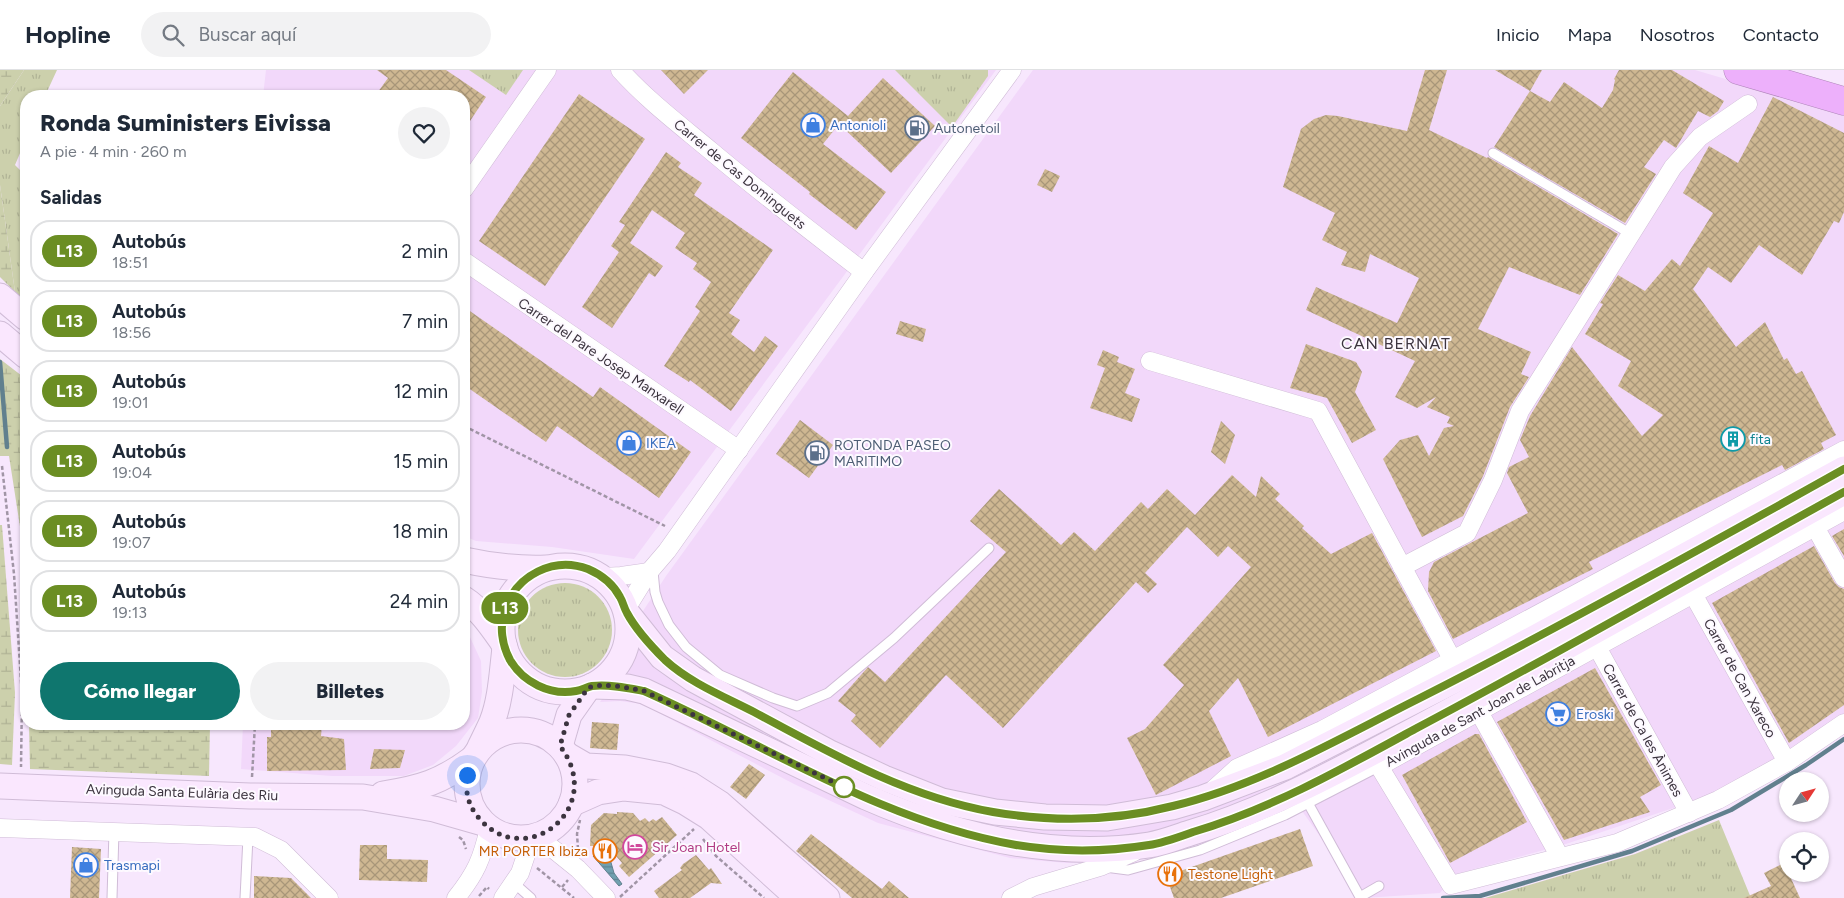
<!DOCTYPE html>
<html lang="es">
<meta charset="utf-8">
<style>
:root{--surface:#fff;--page:#f2f2f3;--text:#1f2937;--muted:#747a83;--line:#e0e1e3;--accent:#0f766e}
body{margin:0;font-family:Figtree,sans-serif;background:var(--page);color:var(--text);height:100vh;display:flex;flex-direction:column;font-size:19px;white-space:nowrap}
*{box-sizing:border-box;margin:0}
p{font-size:16px;color:var(--muted)}
.icon{flex:none;width:28px;height:28px;fill:none;stroke:currentColor;stroke-width:2;stroke-linecap:round;stroke-linejoin:round}
.map{position:relative;flex:1;overflow:hidden}
.sheet{position:absolute;left:20px;top:20px;width:450px;height:640px;display:flex;flex-direction:column;background:var(--surface);border-radius:20px;box-shadow:0 1px 4px #0004}
.sheet>*{flex:none}
.badge{padding:0 10px;border-radius:16px;font-size:18px;line-height:32px}
.needle{width:32px;rotate:54deg}
.fabs{position:absolute;left:1779px;top:702px;display:grid;gap:10px}
.fabs a{display:grid;place-items:center;width:50px;height:50px;border-radius:50%;background:var(--surface);box-shadow:0 1px 4px #0004;font-size:25px}
.you{position:absolute;width:25px;height:25px;margin:-12px;border:4px solid #fff;border-radius:50%;background:#1a73e8;box-shadow:0 0 0 8px #1a73e833}
.map>.badge{position:absolute;translate:-50% -50%;box-shadow:0 0 0 2px #fff}
h2{padding:0 20px;font-size:19px;line-height:45px}
.round{display:grid;place-items:center;flex:none;width:52px;height:52px;border-radius:26px;background:var(--page)}
.overview{display:flex;align-items:center;justify-content:space-between;height:85px;padding:0 20px}
h1{font-size:24px;font-weight:800;line-height:38px}
.cta{display:flex;gap:10px;margin-top:auto;padding:10px 20px}
.cta a{flex:1;height:58px;border-radius:30px;background:var(--accent);color:#fff;font-size:20px;font-weight:800;line-height:58px;text-align:center}
.cta a+a{background:var(--page);color:var(--text)}
ul{padding:0;list-style:none}
li{display:flex;align-items:center;gap:15px;height:62px;margin:0 10px 8px;padding:0 10px;border:2px solid var(--line);border-radius:20px}
li div{flex:1}
li b{display:block;font-size:19px}
li em{font-style:normal}
li .badge{min-width:55px;font-weight:700;text-align:center}
header{display:flex;align-items:center;gap:30px;box-sizing:border-box;height:70px;padding:0 25px;background:var(--surface);border-bottom:1px solid var(--line)}
header strong{font-size:24px}
nav{display:flex;gap:28px;margin-inline-start:auto;font-size:18px}
.search{width:350px;height:45px;background:var(--page);display:flex;align-items:center;gap:12px;box-sizing:border-box;padding:0 18px;border-radius:28px;color:var(--muted);font-size:19px}
.map>svg:first-child{display:block}
</style>
<header>
<strong>Hopline</strong>
<div class="search"><svg class="icon" aria-label="search" viewBox="0 0 24 24"><circle cx="10" cy="10" r="6"/><path d="M15 15l6 6"/></svg>Buscar aquí</div>
<nav><a>Inicio</a><a>Mapa</a><a>Nosotros</a><a>Contacto</a></nav>
</header>
<div class="map">
<svg width="1844" height="828" viewBox="0 0 1844 828">
<defs>
<pattern id="grass-tufts" width="24" height="20" patternUnits="userSpaceOnUse" patternTransform="scale(1.25)"><rect width="24" height="20" fill="#ccd0ac"/><path d="M3 7l-1-3M5 7V3M7 7l1-3M15 17l-1-3M17 17v-4M19 17l1-3" fill="none" stroke="#b0b395"/></pattern>
<pattern id="wetland-marsh" width="20" height="14" patternUnits="userSpaceOnUse" patternTransform="scale(1.25)"><rect width="20" height="14" fill="#ccd0ac"/><path d="M1 5h8M5 5V1M11 12h8M15 12V8" fill="none" stroke="#b0b395"/></pattern>
<pattern id="water-rules" width="6" height="5" patternUnits="userSpaceOnUse" patternTransform="scale(1.25)"><rect width="6" height="5" fill="#71a0b0"/><path d="M0 2.5h6" fill="none" stroke="#5e8391"/></pattern>
<pattern id="building-cross-hatch" width="8" height="8" patternUnits="userSpaceOnUse" patternTransform="scale(1.25)"><rect width="8" height="8" fill="#ceb792"/><path d="M0 0l8 8M0 8l8-8" fill="none" stroke="#a89679"/></pattern>
</defs>
<rect width="100%" height="100%" fill="#f7e7fd"/>
<g fill="#f2d8fa">
<polygon points="266,0 996,0 634,489 552,477 476,471 464,466 464,26 263,26"/>
<polygon points="1033,0 1695,0 1844,44 1844,643 1779,688 1718,723 1566,774 1456,804 1440,823 1364,828 1297,734 1203,770 1147,788 1067,793 1010,788 878,753 794,714 642,634 620,631 600,632 632,590 643,541 666,506"/>
<polygon points="464,554 481,591 482,622 478,648 456,676 433,695 404,706 332,706 241,699 243,654 464,654"/>
</g>
<g fill="url(#grass-tufts)">
<polygon points="24,0 57,0 45,26 26,26 26,69 15,95 26,106 26,230 15,222 0,115 0,36"/>
<polygon points="469,0 523,0 506,25"/>
<polygon points="895,0 988,0 988,6 952,57"/>
<circle cx="565" cy="560" r="47"/>
<polygon points="1719,750 1751,828 1485,828 1635,784"/>
</g>
<g fill="url(#wetland-marsh)">
<polygon points="0,0 24,0 0,36"/>
<polygon points="0,115 15,222 0,207"/>
<polygon points="0,289 26,309 26,495 9,386 0,386"/>
<polygon points="0,455 2,455 15,623 12,695 0,694"/>
<polygon points="29,654 210,654 209,706 30,699"/>
</g>
<polygon fill="url(#water-rules)" stroke="#61808e" points="599,785 610,789 614,803 622,814 619,816 593,786"/>
<g fill="none" stroke-linecap="round" stroke-linejoin="round">
<g stroke="#61808e" stroke-width="4.5">
<polyline points="0,292 7,377"/>
<polyline points="1443,828 1480,826 1632,781 1731,740 1806,695 1844,669"/>
</g>
</g>
<g fill="url(#building-cross-hatch)">
<polygon points="377,0 446,0 486,27 464,60 464,26 375,26 388,8"/>
<polygon points="661,0 708,0 684,24"/>
<polygon points="1425,0 1447,0 1429,60 1487,88 1488,87 1618,164 1580,225 1509,197 1478,259 1531,282 1521,304 1529,307 1510,337 1483,406 1463,446 1422,467 1383,389 1400,370 1418,365 1429,386 1444,358 1454,356 1447,353 1450,347 1427,337 1436,327 1417,338 1395,327 1415,291 1306,240 1316,217 1397,253 1419,208 1370,184 1365,202 1341,195 1347,182 1322,170 1335,143 1283,117 1301,59 1314,49 1326,45 1338,46 1407,61"/>
<polygon points="1495,0 1542,0 1530,21"/>
<polygon points="1619,0 1672,0 1724,31 1718,41 1710,47 1698,41 1676,78 1664,70 1644,97 1656,104 1625,153 1494,77 1530,21 1550,32 1564,12 1602,38 1613,20 1615,10 1614,9"/>
<polygon points="793,2 848,46 883,8 935,56 891,103 839,54 823,74 886,122 856,160 809,124 810,122 741,68"/>
<polygon points="579,24 645,69 545,216 479,171"/>
<polygon points="1773,27 1844,63 1844,142 1839,153 1834,151 1802,205 1759,175 1731,213 1708,197 1693,219 1736,277 1765,252 1784,290 1787,288 1796,304 1802,301 1836,365 1821,373 1824,379 1785,400 1782,395 1589,492 1593,499 1453,569 1428,521 1429,502 1434,492 1528,443 1507,403 1509,397 1529,387 1520,370 1530,346 1572,277 1642,366 1663,345 1618,316 1631,291 1585,264 1603,234 1600,233 1618,205 1645,221 1672,189 1680,196 1713,143 1683,123 1709,76 1738,93"/>
<polygon points="666,82 681,93 678,97 702,113 694,125 773,180 729,243 740,250 731,264 754,282 765,266 778,276 731,341 690,310 689,312 664,296 700,241 695,237 711,212 693,199 697,193 675,178 685,163 652,140 630,173 663,196 655,207 649,203 612,258 582,237 619,182 611,176 625,155 619,152"/>
<polygon points="1045,99 1060,106 1052,122 1037,115"/>
<polygon points="464,237 593,327 600,317 691,382 659,428 557,356 546,372 464,315"/>
<polygon points="900,251 926,259 923,272 896,264"/>
<polygon points="1306,274 1356,292 1362,302 1355,322 1376,360 1352,373 1327,328 1290,318"/>
<polygon points="1103,280 1119,287 1117,292 1135,299 1125,323 1140,329 1132,352 1090,338 1105,298 1097,295"/>
<polygon points="800,350 833,375 809,408 776,384"/>
<polygon points="1221,351 1235,365 1225,394 1211,382"/>
<polygon points="1232,405 1256,427 1261,406 1280,424 1275,429 1304,456 1302,458 1331,484 1372,463 1436,581 1268,667 1238,608 1209,641 1231,686 1156,725 1127,668 1145,659 1184,615 1163,595 1251,497 1228,476 1218,487 1187,457 1145,503 1157,514 1148,523 1136,512 1003,658 946,605 880,678 851,651 856,645 838,631 868,597 885,612 1006,482 970,451 999,419 1061,475 1074,462 1095,481 1141,432 1148,439 1167,419 1195,445"/>
<polygon points="1844,459 1844,486 1832,466"/>
<polygon points="1814,476 1835,513 1839,517 1844,519 1844,635 1789,673 1712,533"/>
<polygon points="1595,598 1661,715 1640,727 1650,742 1564,770 1497,652"/>
<polygon points="592,652 619,654 617,680 590,678"/>
<polygon points="271,654 322,654 321,666 344,669 346,700 267,701 267,667 271,667"/>
<polygon points="1475,664 1479,664 1527,752 1450,793 1402,705"/>
<polygon points="374,679 405,680 400,698 370,699"/>
<polygon points="749,694 765,705 746,729 730,717"/>
<polygon points="617,742 633,743 640,751 645,748 649,752 653,749 656,751 662,747 677,765 629,807 619,796 622,793 611,780 594,779 594,776 590,776 591,755 604,743 617,744"/>
<polygon points="1300,759 1313,796 1221,828 1174,828 1166,806"/>
<polygon points="811,764 882,819 889,811 909,828 852,828 796,781"/>
<polygon points="360,775 387,775 387,789 428,790 427,812 359,810"/>
<polygon points="72,777 101,779 99,828 70,828"/>
<polygon points="696,785 709,800 711,798 722,814 711,813 690,828 659,828 654,821 682,800 680,798 683,794"/>
<polygon points="1784,793 1788,804 1789,804 1800,828 1744,828 1771,816 1764,803"/>
<polygon points="254,806 291,808 311,828 254,828"/>
</g>
<g fill="none" stroke-linecap="round" stroke-linejoin="round">
<g stroke="#d0bcd7" stroke-width="11">
<g id="lane">
<polyline points="1493,83 1631,164"/>
<polyline points="653,501 655,522 658,532 669,555 686,577 720,605 773,628 797,636 828,623 894,568 989,478"/>
<polyline points="1308,733 1360,827 1379,816"/>
<polyline points="1105,797 1128,800 1200,780 1285,745 1380,696"/>
<polyline points="514,813 531,828"/>
<polyline points="112,828 114,761"/>
<polyline points="245,828 248,767"/>
</g>
</g>
<g stroke="#d0bcd7" stroke-width="19">
<g id="street">
<path d="M620,0C647,30 680,55 711,81C761,123 813,163 864,202"/>
<polyline points="464,119 547,0"/>
<polyline points="464,191 739,380"/>
<polyline points="1150,291 1318,341 1458,600"/>
<polyline points="1815,457 1844,508"/>
<polyline points="1402,497 1467,463 1493,410 1520,341 1673,97 1700,67 1748,34"/>
<polyline points="603,507 621,506 649,502"/>
<polyline points="1693,524 1787,692"/>
<polyline points="626,539 649,502 667,481 864,202 1012,0"/>
<polyline points="1597,577 1689,743"/>
<polyline points="1479,642 1560,787"/>
<polyline points="1371,683 1451,815 1617,773 1718,730 1787,692 1844,653"/>
<polyline points="1380,696 1844,441"/>
<polyline points="1214,719 1237,698 1322,660 1844,380"/>
<polyline points="0,758 255,767 281,780 329,828"/>
<polyline points="537,766 578,799 606,828"/>
<path d="M456,828C476,803 482,789 489,758"/>
<polyline points="503,828 520,803 532,767"/>
<polyline points="1011,828 1033,817 1100,797 1134,782"/>
</g>
</g>
<g stroke="#d0bcd7" stroke-width="27">
<g id="secondary">
<polyline points="0,226 26,248"/>
<polyline points="0,264 26,286"/>
<path d="M464,490C491,496 518,499 546,498"/>
<circle cx="565" cy="559" r="63"/>
<path d="M464,529C481,540 492,557 504,574"/>
<polyline points="627,543 662,587 693,609 828,682 884,708 942,731 995,742 1045,747 1107,748 1172,737 1203,728 1285,697 1494,590 1844,399"/>
<path d="M592,616L627,617L644,621L866,727C955,766 1051,790 1149,775C1163,773 1177,767 1190,763C1266,740 1336,702 1405,665C1553,586 1698,503 1844,422"/>
<circle cx="521" cy="714" r="54"/>
<polyline points="560,676 569,645 588,618"/>
<path d="M480,677C484,669 488,661 492,652C501,629 502,602 505,578"/>
<polyline points="567,685 586,696 625,698 666,706 691,715 719,733 827,828"/>
<polyline points="0,716 250,726 363,727 434,739 483,753"/>
<path d="M383,724C421,718 441,712 472,689"/>
<polyline points="571,734 598,722 624,718 664,722 685,732 709,747 798,828"/>
</g>
</g>
<g stroke="#af85b9" stroke-width="29">
<polyline id="highway" points="1738,0 1844,31"/>
</g>
<g stroke="#a195a6" stroke-width="2.5" stroke-dasharray="4 2.5" stroke-linecap="butt">
<polyline points="464,356 665,456"/>
<polyline points="2,396 14,504 22,626 21,697"/>
<polyline points="252,707 255,654"/>
<polyline points="459,767 463,770 466,779"/>
<polyline points="703,769 716,786 764,828"/>
<polyline points="578,779 577,764 580,750"/>
<polyline points="537,798 574,828"/>
<polyline points="562,817 568,810"/>
<polyline points="479,826 487,817 489,819"/>
<polyline points="620,827 694,759"/>
</g>
<use href="#lane" stroke="#fff" stroke-width="9"/>
<use href="#street" stroke="#fff" stroke-width="18"/>
<use href="#secondary" stroke="#fae7fe" stroke-width="25"/>
<use href="#highway" stroke="#edb0fb" stroke-width="28"/>
</g>
<g fill="none" stroke-linecap="round" stroke-linejoin="round">
<g stroke="#fff" stroke-width="11">
<path id="line" d="M1844,399C1703,478 1562,556 1418,629C1338,669 1260,715 1173,736C1115,751 1052,752 993,742C907,727 830,683 754,642C725,627 690,613 665,590C653,578 635,558 627,543C624,538 623,532 620,527C613,514 602,505 588,499C554,486 516,505 505,540C499,556 502,575 510,590C523,612 550,626 576,621C582,620 587,617 592,616C609,614 628,618 644,621C766,675 883,752 1016,775C1058,782 1106,782 1149,775C1163,773 1179,767 1193,762C1271,739 1344,698 1415,659C1559,583 1701,501 1844,422"/>
</g>
<use href="#line" stroke="#6b8e23" stroke-width="8"/>
<path stroke="#3c343f" stroke-width="5" stroke-dasharray="0 9" d="M467,705C465,721 468,736 479,748C524,802 608,739 560,676L569,645L588,618C602,612 629,618 644,621L850,720L844,717"/>
</g>
<defs>
<g id="shop-ring" transform="scale(1.25)"><circle r="9.5" fill="#fdf9ff" stroke="#3f7fe0" stroke-width="1.5"/><path d="M-5-2.5h2.3a2.7 3.5 0 0 1 5.4 0H5L5.5 6h-11ZM-1.5-2.5h3a1.5 2.3 0 0 0-3 0Z" fill="#3f7fe0"/></g>
<g id="fuel-ring" transform="scale(1.25)"><circle r="9.5" fill="#fdf9ff" stroke="#5c6f8a" stroke-width="1.5"/><path d="M-5.5-6h7V0h2V4h1.3V-2.5L3-4.5l.8-.8L6-3V5H2.5V1h-1V6h-7ZM-4.2-4.7v3.2H.2V-4.7Z" fill="#5c6f8a"/></g>
<g id="building-ring" transform="scale(1.25)"><circle r="9.5" fill="#fdf9ff" stroke="#0f9aa8" stroke-width="1.5"/><path d="M-4-6H4V6H1V3H-1V6H-4ZM-2.5-4.3h1.7v1.8h-1.7ZM.8-4.3h1.7v1.8H.8ZM-2.5-1h1.7V.8h-1.7ZM.8-1h1.7V.8H.8Z" fill="#0f9aa8"/></g>
<g id="supermarket-ring" transform="scale(1.25)"><circle r="9.5" fill="#fdf9ff" stroke="#3f7fe0" stroke-width="1.5"/><path d="M-6-5.5h2.5l.6 2H6L4.5 2H-2.5L-4.4-4H-6ZM-1.5 3.2a1.3 1.3 0 1 0 .1 0ZM3 3.2a1.3 1.3 0 1 0 .1 0Z" fill="#3f7fe0"/></g>
<g id="hotel-ring" transform="scale(1.25)"><circle r="9.5" fill="#fdf9ff" stroke="#d1479c" stroke-width="1.5"/><path d="M-6-4.5h1.5V1H6V5H4.5V3h-9V5H-6ZM-4 0a1.8 1.8 0 1 1 3.6 0ZM.5 0V-2.5h3Q6-2.5 6 0Z" fill="#d1479c"/></g>
<g id="restaurant-ring" transform="scale(1.25)"><circle r="9.5" fill="#fdf9ff" stroke="#e8710a" stroke-width="1.5"/><path d="M-5-6h1v4h1v-4h1v4h1v-4h1v5L-1.5 .5V6h-2V.5L-5-1ZM5-6V6H3V1.5H1.5Q1.5-4 5-6Z" fill="#e8710a"/></g>
</defs>
<g fill-rule="evenodd">
<use href="#shop-ring" x="813" y="55"/>
<use href="#fuel-ring" x="917" y="58"/>
<use href="#building-ring" x="1733" y="369"/>
<use href="#shop-ring" x="629" y="373"/>
<use href="#fuel-ring" x="817" y="383"/>
<use href="#supermarket-ring" x="1558" y="644"/>
<use href="#hotel-ring" x="635" y="777"/>
<use href="#restaurant-ring" x="605" y="781"/>
<use href="#shop-ring" x="86" y="795"/>
<use href="#restaurant-ring" x="1170" y="804"/>
</g>
<circle fill="#fff" stroke="#6b8e23" stroke-width="2.5" cx="844" cy="717" r="10"/>
<g text-anchor="middle" stroke-width="4" stroke-linejoin="round" paint-order="stroke">
<g font-size="14" fill="#366cbe" stroke="#fdf9ff" text-anchor="start">
<text x="830" y="60">Antonioli</text>
<text x="646" y="378">IKEA</text>
<text x="1576" y="649">Eroski</text>
<text x="104" y="800">Trasmapi</text>
</g>
<g font-size="14" fill="#4e5e75" stroke="#fdf9ff" text-anchor="start">
<text x="934" y="63">Autonetoil</text>
<text x="834" y="380">ROTONDA PASEO<tspan x="834" dy="16">MARITIMO</tspan></text>
</g>
<g font-size="14" fill="#3c343f" stroke="#fdf9ff">
<text transform="translate(740 104) rotate(39)" y="5">Carrer de Cas Dominguets</text>
<text transform="translate(601 286) rotate(34)" y="5">Carrer del Pare Josep Manxarell</text>
<text transform="translate(1740 608) rotate(61)" y="5">Carrer de Can Xareco</text>
<text transform="translate(1480 641) rotate(-29)" y="5">Avinguda de Sant Joan de Labritja</text>
<text transform="translate(1643 660) rotate(61)" y="5">Carrer de Ca les Ànimes</text>
<text transform="translate(182 722) rotate(2)" y="5">Avinguda Santa Eulària des Riu</text>
</g>
<g font-size="14" fill="#0d838f" stroke="#fdf9ff" text-anchor="start">
<text x="1750" y="374">fita</text>
</g>
<g font-size="14" fill="#b23c85" stroke="#fdf9ff" text-anchor="start">
<text x="652" y="782">Sir Joan Hotel</text>
</g>
<g font-size="14" fill="#c56008" stroke="#fdf9ff" text-anchor="end">
<text x="588" y="786">MR PORTER Ibiza</text>
<text x="1188" y="809" text-anchor="start">Testone Light</text>
</g>
<g font-size="16" letter-spacing="1" fill="#3c343f" stroke="#fdf9ff">
<text x="1396" y="279">CAN BERNAT</text>
</g>
</g>
</svg>
<div class="fabs">
<a><svg class="needle" viewBox="-14 -14 28 28"><path d="M0-13l5 13h-10z" fill="#e53935"/><path d="M0 13l5-13h-10z" fill="#747a83"/></svg></a>
<a><svg class="icon" aria-label="locate" viewBox="0 0 24 24"><circle cx="12" cy="12" r="6"/><path d="M12 2v4M12 18v4M2 12h4M18 12h4"/></svg></a>
</div>
<div class="you" style="left:467px;top:705px"></div>
<b class="badge" style="left:505px;top:538px;background:#6b8e23;color:#fff">L13</b>
<section class="sheet">
<div class="overview"><div><h1>Ronda Suministers Eivissa</h1><p>A pie · 4 min · 260 m</p></div><a class="round"><svg class="icon" aria-label="heart" viewBox="0 0 24 24"><path d="M12 20l-8-8c-3-5 5-10 8-4 3-6 11-1 8 4z"/></svg></a></div>
<h2>Salidas</h2>
<ul>
<li><span class="badge" style="background:#6b8e23;color:#fff">L13</span><div><b>Autobús</b><p>18:51</p></div><em>2 min</em></li>
<li><span class="badge" style="background:#6b8e23;color:#fff">L13</span><div><b>Autobús</b><p>18:56</p></div><em>7 min</em></li>
<li><span class="badge" style="background:#6b8e23;color:#fff">L13</span><div><b>Autobús</b><p>19:01</p></div><em>12 min</em></li>
<li><span class="badge" style="background:#6b8e23;color:#fff">L13</span><div><b>Autobús</b><p>19:04</p></div><em>15 min</em></li>
<li><span class="badge" style="background:#6b8e23;color:#fff">L13</span><div><b>Autobús</b><p>19:07</p></div><em>18 min</em></li>
<li><span class="badge" style="background:#6b8e23;color:#fff">L13</span><div><b>Autobús</b><p>19:13</p></div><em>24 min</em></li>
</ul>
<div class="cta"><a>Cómo llegar</a><a>Billetes</a></div>
</section>
</div>
